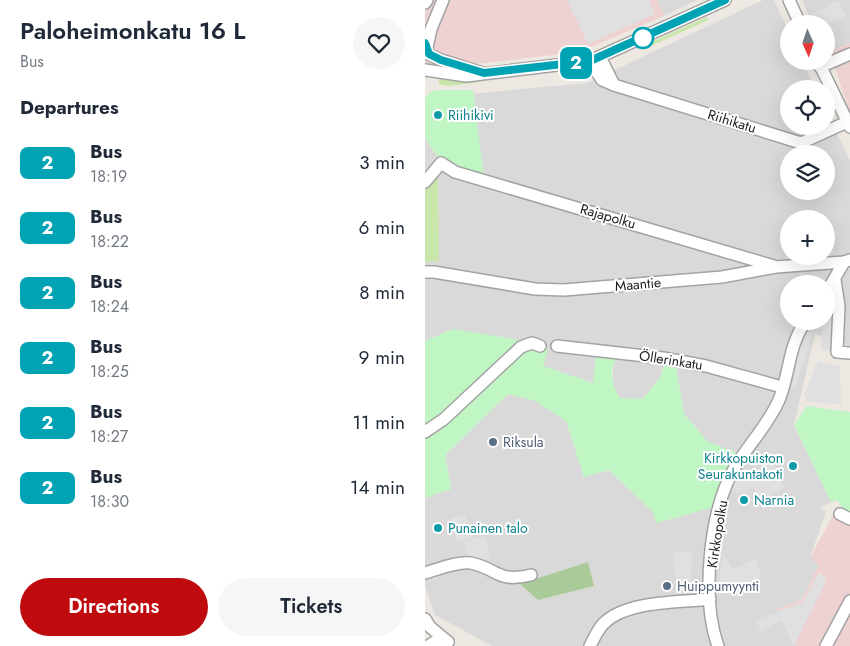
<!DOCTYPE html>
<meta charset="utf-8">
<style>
:root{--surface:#fff;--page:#f6f6f7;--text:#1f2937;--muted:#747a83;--accent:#bf0a0e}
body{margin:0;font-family:Jost,sans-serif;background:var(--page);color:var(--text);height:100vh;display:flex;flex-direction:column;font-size:19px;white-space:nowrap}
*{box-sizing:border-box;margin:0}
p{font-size:16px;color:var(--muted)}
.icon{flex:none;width:28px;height:28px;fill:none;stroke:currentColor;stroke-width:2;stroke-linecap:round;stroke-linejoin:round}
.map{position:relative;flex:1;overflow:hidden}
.panel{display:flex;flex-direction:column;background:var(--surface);width:425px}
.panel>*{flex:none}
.badge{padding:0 10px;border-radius:8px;font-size:18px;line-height:32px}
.needle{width:32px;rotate:177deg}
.controls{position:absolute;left:355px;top:15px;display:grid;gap:10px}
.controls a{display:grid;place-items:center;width:55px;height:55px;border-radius:50%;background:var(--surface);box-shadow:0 5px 20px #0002;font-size:25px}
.map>.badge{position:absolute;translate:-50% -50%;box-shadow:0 0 0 2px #fff}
h2{padding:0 20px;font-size:19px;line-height:45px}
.round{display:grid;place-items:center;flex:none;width:52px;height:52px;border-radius:26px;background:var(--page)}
.summary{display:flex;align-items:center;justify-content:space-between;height:85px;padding:0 20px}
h1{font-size:24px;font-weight:600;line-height:38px}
.action{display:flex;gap:10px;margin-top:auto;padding:10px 20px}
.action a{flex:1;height:58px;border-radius:30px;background:var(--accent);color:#fff;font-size:20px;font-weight:600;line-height:58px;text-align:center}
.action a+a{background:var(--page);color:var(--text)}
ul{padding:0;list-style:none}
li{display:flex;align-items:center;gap:15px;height:65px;padding:0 20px}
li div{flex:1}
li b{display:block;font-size:19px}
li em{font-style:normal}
li .badge{min-width:55px;font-weight:700;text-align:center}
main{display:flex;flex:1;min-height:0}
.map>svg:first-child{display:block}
</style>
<main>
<section class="panel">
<div class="summary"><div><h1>Paloheimonkatu 16 L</h1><p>Bus</p></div><a class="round"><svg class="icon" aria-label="heart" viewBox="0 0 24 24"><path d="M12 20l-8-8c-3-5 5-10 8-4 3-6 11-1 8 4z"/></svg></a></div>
<h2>Departures</h2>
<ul>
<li><span class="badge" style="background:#00a3b4;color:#fff">2</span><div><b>Bus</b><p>18:19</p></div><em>3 min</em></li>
<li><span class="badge" style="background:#00a3b4;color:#fff">2</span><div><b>Bus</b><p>18:22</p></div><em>6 min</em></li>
<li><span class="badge" style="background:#00a3b4;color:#fff">2</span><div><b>Bus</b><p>18:24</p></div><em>8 min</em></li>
<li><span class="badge" style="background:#00a3b4;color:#fff">2</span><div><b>Bus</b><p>18:25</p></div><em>9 min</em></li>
<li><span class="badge" style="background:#00a3b4;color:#fff">2</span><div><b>Bus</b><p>18:27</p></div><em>11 min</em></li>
<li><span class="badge" style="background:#00a3b4;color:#fff">2</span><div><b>Bus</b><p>18:30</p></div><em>14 min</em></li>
</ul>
<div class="action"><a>Directions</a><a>Tickets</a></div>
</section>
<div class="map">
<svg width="425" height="646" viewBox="0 0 425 646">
<rect width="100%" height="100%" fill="#ede9e2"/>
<g fill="#dad9d9" fill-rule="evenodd">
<polygon points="232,0 272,0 239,16"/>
<path d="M338,0H349L364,33V61H377L390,89H364V126H401V112L425,160V346L390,334L369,425L406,502L395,508L401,512L385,557L394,565L377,600L353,609L371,646H67L10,615L0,586V498L26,489L20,455L83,394L110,401L142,421L159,477L184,470L228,512L315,454L283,442L259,414L251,366L239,364L236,376L218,399L195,398L187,384L189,361L193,356L168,383L117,366L98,341L28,329L0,341V105L11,97L162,83ZM364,154H401V191H364ZM364,219H401V256H364ZM364,284H401V321H364Z"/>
<polygon points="377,0 425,0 425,43 401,54 401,24 387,24"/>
</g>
<g fill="#eed2d2">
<polygon points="0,0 232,0 239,16 154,52 0,70"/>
<polygon points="425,43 425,114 412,73 401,54"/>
<polygon points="413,506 425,512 425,646 371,646 352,609 377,600 394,565 385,558"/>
</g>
<g fill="#c9e6aa">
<polygon points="282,17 283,20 226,46 225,43"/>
<polygon points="14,77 52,80 51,83 20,86 14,84"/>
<polygon points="13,171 14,261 0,262 0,189"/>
</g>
<polygon fill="#a9cb99" points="163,562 169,586 113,600 95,584"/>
<g fill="#c0f6c3">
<path d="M13,90H48L59,177C35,169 10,163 0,136C0,125 0,108 0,97L7,91Z"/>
<path d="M28,329L118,344L123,349L118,366L168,383L171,353L194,355C182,369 187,384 195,398L218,399L236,376L239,364L251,366L259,414L283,442L315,454L289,507L231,523L228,512L184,470L159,477L141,421L110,401L83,394L20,455L26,489L0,498V341Z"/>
<polygon points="382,406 425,412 425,512 418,508 412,500 406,502 369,425"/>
</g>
<g fill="#e0e0e0">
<polygon points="142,0 224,0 230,14 163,44"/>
<polygon points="414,1 421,16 401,25 388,24 384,15"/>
<polygon points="401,320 413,321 412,352 396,350 398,321"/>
<polygon points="375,329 388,333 371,386 361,390"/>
<polygon points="393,361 415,366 416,405 382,401 379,395"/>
<polygon points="347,462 359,488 335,502 328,487 312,494 306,482"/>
<polygon points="40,514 48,537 32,542 25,519"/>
<polygon points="60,536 66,558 45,563 39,541"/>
<polygon points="267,551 266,588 251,589 248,552"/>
<polygon points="298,553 308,569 330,559 337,577 292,596"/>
<polygon points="394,572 402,580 369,645 356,621 336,631 331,620 378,602"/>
</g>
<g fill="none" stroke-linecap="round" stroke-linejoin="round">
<g stroke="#a3a3a3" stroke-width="14">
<g id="minor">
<polyline points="364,0 375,24"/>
<polyline points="0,3 2,0"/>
<polyline points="2,47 6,29 18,0"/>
<polyline points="3,54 16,60 57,73"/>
<polyline points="175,57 189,85"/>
<polyline points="165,61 177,80 189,85 376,143 422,122"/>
<polyline points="393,61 425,127"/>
<polyline points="395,67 425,54"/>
<polyline points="0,70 41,76 165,61 300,0"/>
<polyline points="0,182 16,163 30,172 349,266"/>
<polyline points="0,272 9,272 110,289 139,290 297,277 351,267 419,262 425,260"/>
<polyline points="410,280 414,306 412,352 425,353"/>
<polyline points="401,293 419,262"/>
<polyline points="132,346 238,358 281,366 357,387"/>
<polyline points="0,432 19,419 96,347 107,343 115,346"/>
<polyline points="415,514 425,519"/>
<path d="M0,573C14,569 32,561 46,563C74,569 71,583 106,575"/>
<polyline points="0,619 5,627 23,642"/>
<polyline points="3,646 13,640 23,642"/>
<path d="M165,646C169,638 173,629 179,623C203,600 254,603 285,599"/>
<path d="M293,646C276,599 284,511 310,467C324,444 343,425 354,400C365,374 363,345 381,321"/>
<polyline points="401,646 425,601"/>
</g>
</g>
<use href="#minor" stroke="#fff" stroke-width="11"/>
</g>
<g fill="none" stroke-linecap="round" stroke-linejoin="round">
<g stroke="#fff" stroke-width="11">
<polyline id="line" points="0,43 4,54 16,60 59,73 165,61 300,0"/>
</g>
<use href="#line" stroke="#00a3b4" stroke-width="8"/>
</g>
<circle fill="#fff" stroke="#00a3b4" stroke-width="2.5" cx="218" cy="38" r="10"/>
<g fill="#0f9aa8" stroke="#fff" stroke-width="2">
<circle cx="13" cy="115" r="5"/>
<circle cx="368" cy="466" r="5"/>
<circle cx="319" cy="500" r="5"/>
<circle cx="13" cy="528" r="5"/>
</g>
<g fill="#5c6f8a" stroke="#fff" stroke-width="2">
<circle cx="68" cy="442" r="5"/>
<circle cx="242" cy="586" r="5"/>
</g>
<g text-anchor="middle" stroke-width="4" stroke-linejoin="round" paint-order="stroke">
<g font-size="14" fill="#0d838f" stroke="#fff" text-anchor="start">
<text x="23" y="120">Riihikivi</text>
<text x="358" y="463" text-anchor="end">Kirkkopuiston<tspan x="358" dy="16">Seurakuntakoti</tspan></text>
<text x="329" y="505">Narnia</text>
<text x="23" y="533">Punainen talo</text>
</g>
<g font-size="14" fill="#1c1c1c" stroke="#fff">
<text transform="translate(307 121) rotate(17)" y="5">Riihikatu</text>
<text transform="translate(183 216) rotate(16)" y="5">Rajapolku</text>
<text transform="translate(213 284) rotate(-5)" y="5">Maantie</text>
<text transform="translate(246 360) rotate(9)" y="5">Öllerinkatu</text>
<text transform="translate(292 534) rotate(-81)" y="5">Kirkkopolku</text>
</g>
<g font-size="14" fill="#4e5e75" stroke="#fff" text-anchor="start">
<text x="78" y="447">Riksula</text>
<text x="252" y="591">Huippumyynti</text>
</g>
</g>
</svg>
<div class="controls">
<a><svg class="needle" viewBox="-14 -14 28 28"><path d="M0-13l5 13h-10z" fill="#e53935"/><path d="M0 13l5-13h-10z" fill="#747a83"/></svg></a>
<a><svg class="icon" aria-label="locate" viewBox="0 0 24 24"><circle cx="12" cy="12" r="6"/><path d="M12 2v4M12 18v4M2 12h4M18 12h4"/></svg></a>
<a><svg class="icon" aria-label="layers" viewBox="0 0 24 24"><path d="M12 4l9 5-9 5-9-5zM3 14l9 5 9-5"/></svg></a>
<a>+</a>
<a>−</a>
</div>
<b class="badge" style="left:151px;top:63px;background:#00a3b4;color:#fff">2</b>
</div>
</main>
